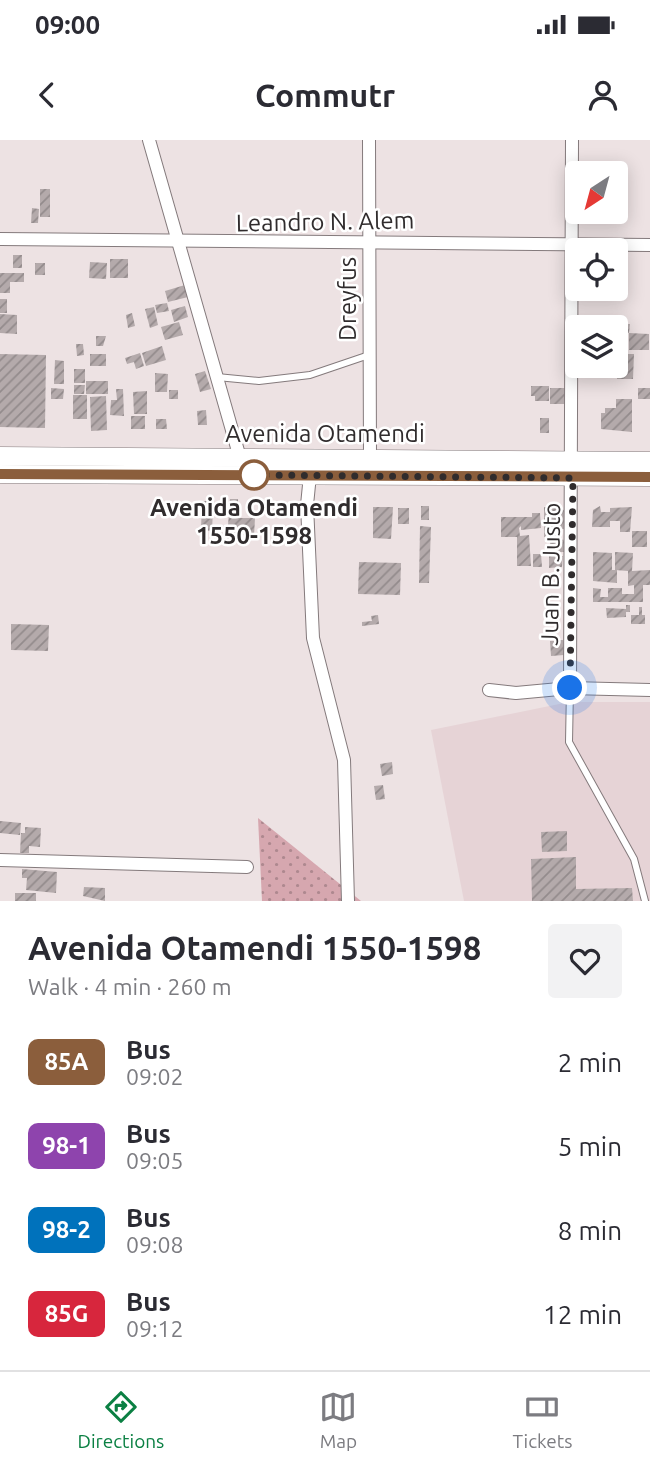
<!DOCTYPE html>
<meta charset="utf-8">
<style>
:root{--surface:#fff;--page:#f2f2f3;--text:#2b2b33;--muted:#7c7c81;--line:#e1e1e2;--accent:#0b8043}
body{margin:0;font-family:Ubuntu,sans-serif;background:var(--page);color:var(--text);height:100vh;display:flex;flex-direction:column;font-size:26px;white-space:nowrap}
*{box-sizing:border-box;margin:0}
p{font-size:23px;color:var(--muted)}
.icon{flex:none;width:38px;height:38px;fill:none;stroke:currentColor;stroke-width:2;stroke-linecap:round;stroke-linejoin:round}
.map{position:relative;height:761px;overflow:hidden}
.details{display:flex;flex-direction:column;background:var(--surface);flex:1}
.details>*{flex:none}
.badge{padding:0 14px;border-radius:10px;font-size:24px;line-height:46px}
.needle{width:46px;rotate:216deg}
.controls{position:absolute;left:565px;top:21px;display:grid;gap:14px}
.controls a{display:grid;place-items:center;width:63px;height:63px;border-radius:7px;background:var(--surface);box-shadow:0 4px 18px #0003;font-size:35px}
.you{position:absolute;width:35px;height:35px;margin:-18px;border:5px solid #fff;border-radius:50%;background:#1a73e8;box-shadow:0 0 0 10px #1a73e833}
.map>.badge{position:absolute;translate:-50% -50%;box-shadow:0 0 0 4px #fff}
.round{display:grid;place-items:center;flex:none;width:74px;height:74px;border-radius:7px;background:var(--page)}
.head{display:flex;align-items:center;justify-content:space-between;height:119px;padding:0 28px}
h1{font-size:33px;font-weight:700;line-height:52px}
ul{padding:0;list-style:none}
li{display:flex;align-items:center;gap:21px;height:84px;padding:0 28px}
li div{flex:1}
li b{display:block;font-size:26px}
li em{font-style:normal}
li .badge{min-width:77px;font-weight:700;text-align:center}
.status{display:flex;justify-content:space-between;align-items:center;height:49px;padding:0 35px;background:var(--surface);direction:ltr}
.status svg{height:19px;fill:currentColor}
header{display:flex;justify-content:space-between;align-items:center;height:91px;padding:0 28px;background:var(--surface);font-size:32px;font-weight:700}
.tabs{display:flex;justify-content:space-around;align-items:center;height:98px;border-top:2px solid var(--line);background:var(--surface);font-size:19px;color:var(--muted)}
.tabs a{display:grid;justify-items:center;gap:4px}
.tabs .on{color:var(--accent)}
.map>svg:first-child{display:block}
</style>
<div class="status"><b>09:00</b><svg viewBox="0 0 49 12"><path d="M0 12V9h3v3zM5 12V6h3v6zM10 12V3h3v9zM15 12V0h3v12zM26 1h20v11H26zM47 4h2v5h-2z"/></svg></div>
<header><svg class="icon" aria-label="back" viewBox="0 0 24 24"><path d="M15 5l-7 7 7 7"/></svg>Commutr<svg class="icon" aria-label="person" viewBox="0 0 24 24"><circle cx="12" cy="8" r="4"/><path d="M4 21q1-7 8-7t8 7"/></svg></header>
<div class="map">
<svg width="650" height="761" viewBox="0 0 650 761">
<defs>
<pattern id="grass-dots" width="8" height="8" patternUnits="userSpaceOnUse" patternTransform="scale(1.75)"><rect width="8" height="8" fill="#d6a7af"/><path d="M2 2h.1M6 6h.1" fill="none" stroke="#ae888f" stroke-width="1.8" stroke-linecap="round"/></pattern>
<pattern id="building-hatch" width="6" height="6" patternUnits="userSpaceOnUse" patternTransform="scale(1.75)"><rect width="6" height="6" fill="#b4aaab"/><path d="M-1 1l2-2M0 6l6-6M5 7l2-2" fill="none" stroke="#938b8c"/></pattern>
</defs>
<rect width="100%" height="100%" fill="#ede2e3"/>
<polygon fill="#e6d3d6" points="569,562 650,562 650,761 464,761 431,590"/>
<polygon fill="url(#grass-dots)" points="258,678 361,761 262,761"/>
<g fill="url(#building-hatch)">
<rect x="40" y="49" width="10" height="28"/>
<polygon points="32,68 39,69 38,83 31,83"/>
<rect x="13" y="115" width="9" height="13"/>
<rect x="110" y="119" width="18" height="19"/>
<polygon points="90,122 107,123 106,139 89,138"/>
<rect x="35" y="123" width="10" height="12"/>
<polygon points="0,133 24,133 24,142 10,142 10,153 0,153"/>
<polygon points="185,145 188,157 168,162 165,151"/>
<rect x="0" y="159" width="7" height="14"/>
<polygon points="167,163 169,171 157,173 155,165"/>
<polygon points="185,166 188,177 174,182 171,170"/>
<polygon points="154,167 158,185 150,188 145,169"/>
<polygon points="132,173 135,186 128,188 126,175"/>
<polygon points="0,174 17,175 17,194 0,193"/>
<polygon points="179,182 183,195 165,200 161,187"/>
<polygon points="612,184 630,184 629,193 649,194 649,210 629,210 629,193 616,193"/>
<polygon points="96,196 106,196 103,206 96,206"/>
<polygon points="76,204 83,204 84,215 77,216"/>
<polygon points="162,206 166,220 146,226 142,213"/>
<polygon points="140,213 144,226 136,229 134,222 127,224 125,218"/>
<polygon points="0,214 46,215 45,288 0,287"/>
<rect x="90" y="214" width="16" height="12"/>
<polygon points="617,214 634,214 633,239 617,239"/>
<polygon points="55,220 64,221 64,244 54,244"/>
<rect x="74" y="229" width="11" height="14"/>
<polygon points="205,231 211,249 200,252 195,234"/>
<polygon points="155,233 168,234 167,252 155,252"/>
<rect x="86" y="241" width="22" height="13"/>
<polygon points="74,245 85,245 84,254 74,254"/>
<polygon points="531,246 549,246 549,261 535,261 535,256 531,256"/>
<polygon points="51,248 64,249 63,259 51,259"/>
<rect x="550" y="248" width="17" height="16"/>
<rect x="638" y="248" width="12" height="11"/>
<polygon points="116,249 123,249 124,276 110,275 111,260 117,260"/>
<rect x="169" y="250" width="9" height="9"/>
<polygon points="147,251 147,274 134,274 133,252"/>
<rect x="73" y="255" width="14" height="24"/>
<polygon points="106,256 107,290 91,291 90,257"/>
<polygon points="616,259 632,259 632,292 601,289 601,273 605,273 605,268 616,268"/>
<polygon points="206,270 207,285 198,285 197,271"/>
<rect x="131" y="276" width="14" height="13"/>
<rect x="540" y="278" width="9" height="15"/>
<polygon points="156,279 166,279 167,289 156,289"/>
<polygon points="230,359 238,359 238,378 255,378 254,396 235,394 234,400 227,399"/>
<polygon points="202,361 210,361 210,369 213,369 212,391 201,390"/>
<rect x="421" y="366" width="8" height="14"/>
<polygon points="600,366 601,372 610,372 610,368 632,367 630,392 620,392 620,381 610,381 610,387 592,387 593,370"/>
<polygon points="373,367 393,367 391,399 373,398"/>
<polygon points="544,367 560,367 568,374 569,389 557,389 557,397 544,397"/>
<rect x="398" y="368" width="11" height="16"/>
<polygon points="532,373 540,373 541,388 521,390 521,386 519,388 520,396 529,395 531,426 517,426 517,397 501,397 501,377 532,377"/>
<polygon points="420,386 431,387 429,443 419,443"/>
<rect x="632" y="391" width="15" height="16"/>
<polygon points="550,399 567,400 567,412 550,412"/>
<polygon points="593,412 612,413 612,430 617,430 617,443 593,441"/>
<polygon points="615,412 633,413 632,431 650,430 650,445 643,445 643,462 593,462 593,448 601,449 600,457 608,457 608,448 622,448 622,454 634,454 634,445 628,446 628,431 615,430"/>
<polygon points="533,414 541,414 542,427 533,427"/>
<polygon points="549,416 563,416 562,427 549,428"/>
<polygon points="359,422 401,423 400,455 358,454"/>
<polygon points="626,465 630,465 630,472 626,472 626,477 607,478 606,468 626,469"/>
<polygon points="639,467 642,467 642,475 645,475 645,484 631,484 631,475 639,475"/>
<polygon points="378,475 379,484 362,486 362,482 372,481 371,476"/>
<polygon points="11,484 49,485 48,511 11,510"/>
<polygon points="563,500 564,515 551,516 550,501"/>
<polygon points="392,622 393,634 382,636 380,624"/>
<polygon points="383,645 385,659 376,660 374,646"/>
<polygon points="0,681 21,683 20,695 0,693"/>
<polygon points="25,687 41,688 40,707 29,706 29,713 20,713 21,693 25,693"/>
<polygon points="567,691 567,711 542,712 541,692"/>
<polygon points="576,717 576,749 632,748 633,761 532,761 531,719"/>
<polygon points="22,729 57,732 56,753 26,750 27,738 22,738"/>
<polygon points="84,747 105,748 105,761 83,756"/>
<rect x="15" y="753" width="21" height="8"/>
</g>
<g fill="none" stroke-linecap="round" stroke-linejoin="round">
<g stroke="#847a7c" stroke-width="8">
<g id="service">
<polyline points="217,237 259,241 310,235 369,215"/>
<polyline points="570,548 569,602 634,719 645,761"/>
</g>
</g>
<g stroke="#847a7c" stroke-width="14">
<g id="minor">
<polyline points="149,0 240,318"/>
<polyline points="369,0 370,318"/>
<polyline points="0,99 650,105"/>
<polyline points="310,335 307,365 313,498 344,620 348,761"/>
<polyline points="570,548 572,0"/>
<polyline points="489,550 516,553 570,548 650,550"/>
<polyline points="0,720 247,727"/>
</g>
</g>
<g stroke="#847a7c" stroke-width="19">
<g id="secondary">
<polyline points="0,316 650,321"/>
<polyline points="0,334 650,337"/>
</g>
</g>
<use href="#service" stroke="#fff" stroke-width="6"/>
<use href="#minor" stroke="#fff" stroke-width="12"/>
<use href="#secondary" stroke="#fff" stroke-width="18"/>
</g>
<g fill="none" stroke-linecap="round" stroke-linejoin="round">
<g stroke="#fff" stroke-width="16">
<polyline id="line" points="0,334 650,337"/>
</g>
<use href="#line" stroke="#8b5e3c" stroke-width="10"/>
<polyline stroke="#302c2d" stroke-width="7" stroke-dasharray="0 12.6" points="254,335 573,338 570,548"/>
</g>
<circle fill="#fff" stroke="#8b5e3c" stroke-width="3.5" cx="254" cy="335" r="14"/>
<g text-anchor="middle" stroke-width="5" stroke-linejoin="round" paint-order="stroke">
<g font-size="24" fill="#302c2d" stroke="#fff">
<text transform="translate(325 82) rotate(-1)" y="8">Leandro N. Alem</text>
<text transform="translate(348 159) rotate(-90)" y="8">Dreyfus</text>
<text x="325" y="302">Avenida Otamendi</text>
<text transform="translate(551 434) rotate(-89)" y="8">Juan B. Justo</text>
</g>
<g font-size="24" font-weight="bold" fill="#302c2d" stroke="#fff">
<text x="254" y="376">Avenida Otamendi<tspan x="254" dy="28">1550-1598</tspan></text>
</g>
</g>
</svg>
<div class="controls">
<a><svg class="needle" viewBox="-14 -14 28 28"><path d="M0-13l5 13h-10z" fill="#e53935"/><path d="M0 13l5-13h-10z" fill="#7c7c81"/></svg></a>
<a><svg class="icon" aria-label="locate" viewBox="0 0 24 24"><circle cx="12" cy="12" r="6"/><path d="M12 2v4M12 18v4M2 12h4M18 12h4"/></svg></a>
<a><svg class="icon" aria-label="layers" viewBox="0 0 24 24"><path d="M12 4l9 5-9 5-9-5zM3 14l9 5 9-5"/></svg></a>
</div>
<div class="you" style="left:570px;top:548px"></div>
</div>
<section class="details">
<div class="head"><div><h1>Avenida Otamendi 1550-1598</h1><p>Walk · 4 min · 260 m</p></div><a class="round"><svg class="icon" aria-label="heart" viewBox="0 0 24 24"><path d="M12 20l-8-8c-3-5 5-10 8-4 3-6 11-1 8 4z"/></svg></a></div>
<ul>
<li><span class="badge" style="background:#8b5e3c;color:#fff">85A</span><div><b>Bus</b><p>09:02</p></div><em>2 min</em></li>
<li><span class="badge" style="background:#8e44ad;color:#fff">98-1</span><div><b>Bus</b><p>09:05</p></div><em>5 min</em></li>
<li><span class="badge" style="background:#0072bc;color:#fff">98-2</span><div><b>Bus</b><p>09:08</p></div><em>8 min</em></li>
<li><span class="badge" style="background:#d7263d;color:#fff">85G</span><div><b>Bus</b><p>09:12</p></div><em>12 min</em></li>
</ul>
</section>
<nav class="tabs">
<a class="on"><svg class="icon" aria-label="directions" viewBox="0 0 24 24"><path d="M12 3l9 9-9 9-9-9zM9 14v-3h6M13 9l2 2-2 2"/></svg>Directions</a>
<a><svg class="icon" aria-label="map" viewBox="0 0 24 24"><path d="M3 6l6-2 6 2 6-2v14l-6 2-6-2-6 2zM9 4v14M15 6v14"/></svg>Map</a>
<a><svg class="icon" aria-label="tickets" viewBox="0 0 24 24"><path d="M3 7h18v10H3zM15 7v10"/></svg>Tickets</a>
</nav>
